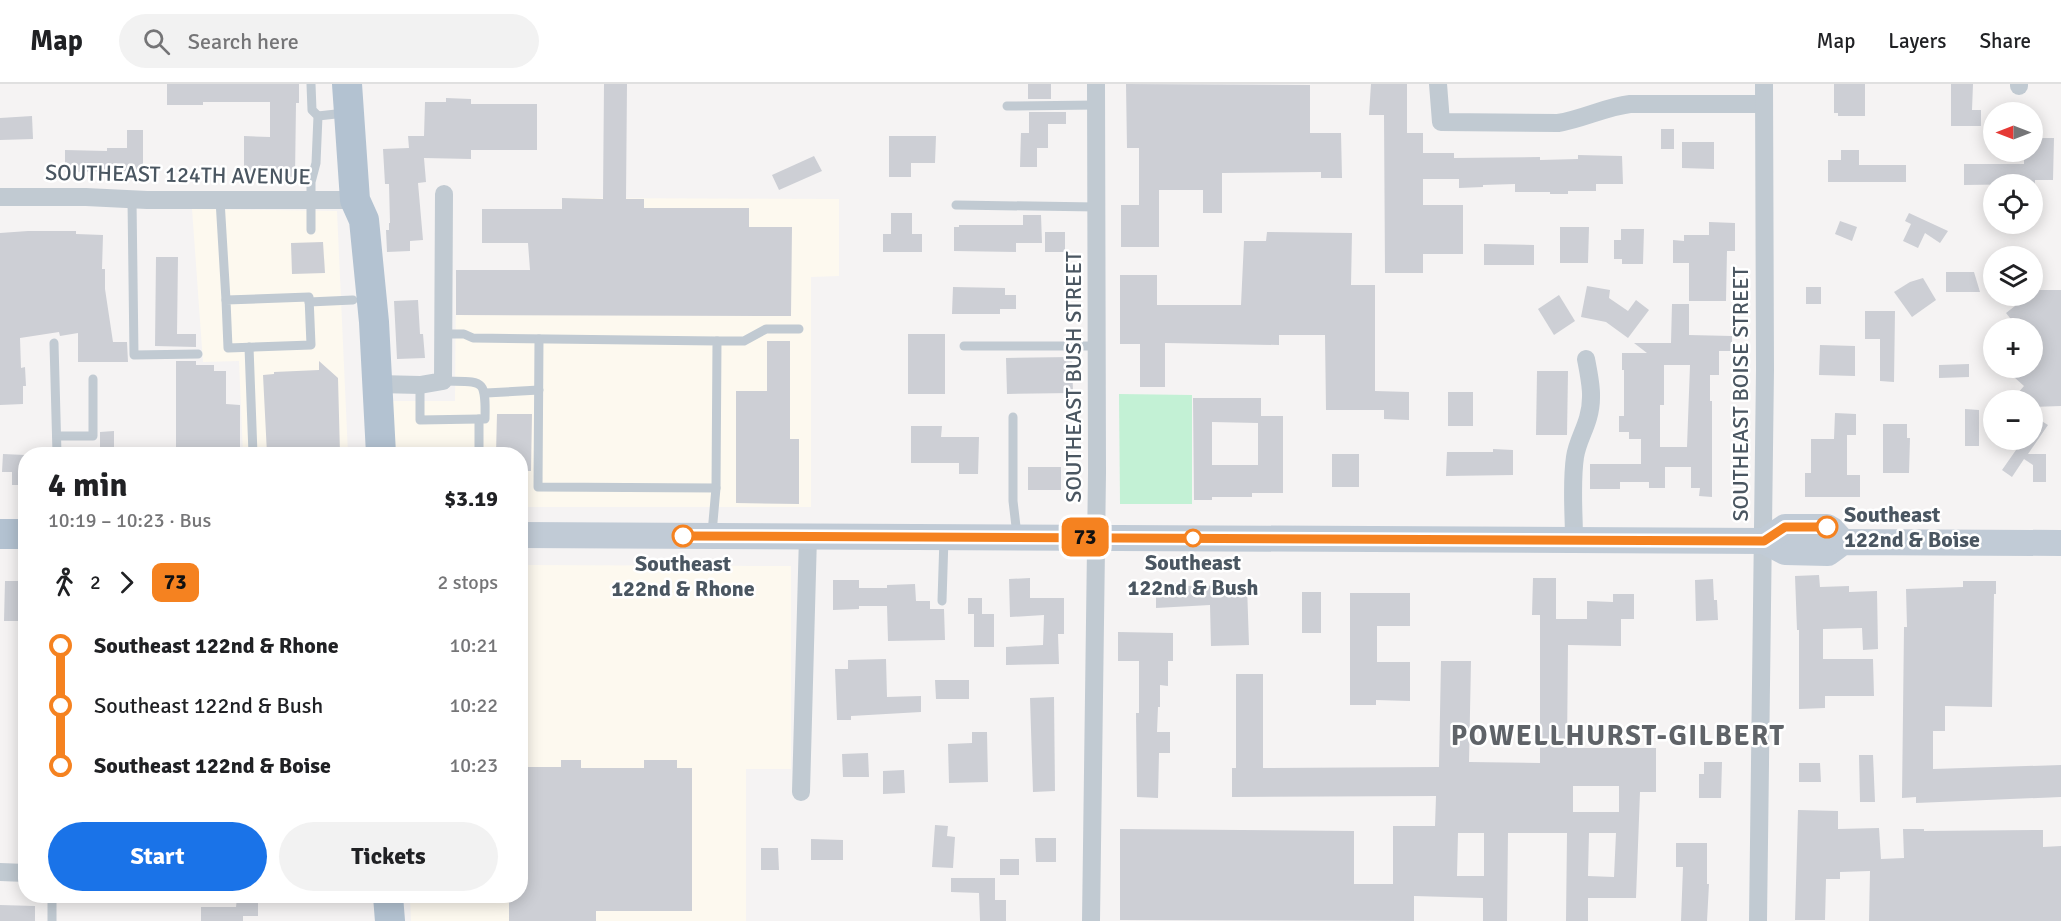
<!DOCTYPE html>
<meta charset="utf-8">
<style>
:root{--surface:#fff;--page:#f2f2f2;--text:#202124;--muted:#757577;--line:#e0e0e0;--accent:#1a73e8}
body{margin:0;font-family:Signika,sans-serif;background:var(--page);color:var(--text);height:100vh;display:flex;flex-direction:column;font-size:22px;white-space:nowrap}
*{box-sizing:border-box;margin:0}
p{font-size:20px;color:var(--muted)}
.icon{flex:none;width:33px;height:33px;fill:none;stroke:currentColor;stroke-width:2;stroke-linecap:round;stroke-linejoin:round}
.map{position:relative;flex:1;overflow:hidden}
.side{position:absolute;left:18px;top:363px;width:510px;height:456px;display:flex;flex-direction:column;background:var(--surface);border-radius:24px;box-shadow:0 3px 15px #0003}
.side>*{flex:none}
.badge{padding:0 12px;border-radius:9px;font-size:21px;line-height:39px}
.needle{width:39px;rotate:270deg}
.buttons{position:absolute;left:1983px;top:18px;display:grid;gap:12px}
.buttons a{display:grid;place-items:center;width:60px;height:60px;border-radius:50%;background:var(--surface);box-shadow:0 3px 15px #0003;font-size:30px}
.map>.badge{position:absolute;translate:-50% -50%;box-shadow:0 0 0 3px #fff}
.legs{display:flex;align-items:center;gap:9px;height:66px;padding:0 30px;font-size:20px}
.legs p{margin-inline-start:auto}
.summary{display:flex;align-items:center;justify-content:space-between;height:102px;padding:0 30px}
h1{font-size:33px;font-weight:800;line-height:45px}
.action{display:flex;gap:12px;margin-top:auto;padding:12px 30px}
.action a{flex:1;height:69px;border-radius:36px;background:var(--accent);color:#fff;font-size:24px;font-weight:800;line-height:69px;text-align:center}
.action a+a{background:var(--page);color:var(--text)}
ul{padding:0 30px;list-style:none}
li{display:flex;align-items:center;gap:21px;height:60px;font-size:22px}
li i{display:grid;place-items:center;width:9px;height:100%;margin:0 8px;background:currentColor}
li i::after{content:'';width:15px;height:15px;margin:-8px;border:4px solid;border-radius:50%;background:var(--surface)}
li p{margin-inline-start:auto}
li:first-child i{background:linear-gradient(#0000 50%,currentColor 0)}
li:last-child i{background:linear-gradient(currentColor 50%,#0000 0)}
header{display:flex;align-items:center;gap:36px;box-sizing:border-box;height:84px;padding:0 30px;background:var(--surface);border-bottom:2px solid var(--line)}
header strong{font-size:28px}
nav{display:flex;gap:33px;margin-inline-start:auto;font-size:21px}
.search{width:420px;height:54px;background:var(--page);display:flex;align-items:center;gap:15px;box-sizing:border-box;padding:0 21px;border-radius:33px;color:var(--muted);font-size:22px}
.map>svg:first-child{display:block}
</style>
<header>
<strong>Map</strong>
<div class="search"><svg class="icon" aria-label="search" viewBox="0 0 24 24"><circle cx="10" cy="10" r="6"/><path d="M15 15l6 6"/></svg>Search here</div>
<nav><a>Map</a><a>Layers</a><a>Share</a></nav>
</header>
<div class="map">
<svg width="2061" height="837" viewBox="0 0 2061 837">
<rect width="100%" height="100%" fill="#f5f3f3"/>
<g fill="#fdf9ef">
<polygon points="562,114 839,115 839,192 811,193 811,423 521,423 520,370 390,370 387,317 455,317 456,186 561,186"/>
<polygon points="192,125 337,127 348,370 243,370 239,277 203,278"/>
<polygon points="521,481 791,482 791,685 746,685 746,837 411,837 410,812 520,812"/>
</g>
<polygon fill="#c3f1d5" points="1119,310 1192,311 1192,420 1120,420"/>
<g fill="#cdcfd5" fill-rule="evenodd">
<polygon points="167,0 299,0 299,19 296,19 295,93 244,91 244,52 270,53 270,18 203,18 203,21 167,21"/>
<polygon points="604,0 627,0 626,115 644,115 644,124 749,124 749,143 792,143 791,232 456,231 456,186 530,186 528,159 482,159 482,125 562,125 562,114 603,115"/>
<rect x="1028" y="0" width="23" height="15"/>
<polygon points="1126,0 1310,1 1310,49 1341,49 1342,94 1321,94 1321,88 1222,89 1222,129 1203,129 1203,106 1159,106 1159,163 1121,163 1121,121 1139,121 1139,64 1127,64"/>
<polygon points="1371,0 1407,0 1407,49 1423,49 1423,69 1454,69 1454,74 1540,73 1540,76 1578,75 1578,71 1622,72 1623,100 1596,100 1596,107 1568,107 1568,110 1550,110 1550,108 1515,108 1515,100 1483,101 1483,103 1459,104 1459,95 1423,95 1423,121 1463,121 1463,170 1423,170 1423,189 1385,189 1384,31 1369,31"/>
<polygon points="1834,0 1865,0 1865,32 1838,32 1838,29 1834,29"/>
<polygon points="1951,0 1973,0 1972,26 1981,26 1981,42 1951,42"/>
<polygon points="446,14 471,15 471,20 537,20 537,66 471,66 471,75 424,74 426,98 418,99 423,156 410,157 410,167 387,168 386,146 389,146 389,139 390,139 389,100 385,100 383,65 409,64 408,52 424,52 425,18 446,18"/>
<polygon points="1029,28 1066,28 1066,40 1048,40 1048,64 1037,64 1037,83 1020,83 1021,49 1029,49"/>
<polygon points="32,32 33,55 0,56 0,34"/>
<rect x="1661" y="45" width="13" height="20"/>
<polygon points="127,46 143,46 143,87 65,88 65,66 107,67 107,64 127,64"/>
<polygon points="889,52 936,52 935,79 911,79 911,93 889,93"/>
<polygon points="2032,54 2054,54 2053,96 2035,96 2035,100 1964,101 1964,80 2024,80 2024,68 2032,68"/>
<polygon points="1682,58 1714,58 1714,85 1682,84"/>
<polygon points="1841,66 1859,66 1859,81 1906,81 1906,98 1828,98 1828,76 1841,76"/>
<polygon points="814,72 822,87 779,106 772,91"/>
<polygon points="891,129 912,129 912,150 922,150 922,168 883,168 883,150 891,150"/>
<polygon points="1909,129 1948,147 1940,159 1925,149 1918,164 1903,157 1911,140 1905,137"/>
<polygon points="1023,131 1041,131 1042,159 1016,159 1016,168 954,167 954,143 959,143 959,141 1023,141"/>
<polygon points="1840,137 1857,143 1852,157 1835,150"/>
<polygon points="1709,138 1735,139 1735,167 1727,167 1726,217 1689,217 1689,179 1673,179 1673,156 1684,157 1684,151 1709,151"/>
<polygon points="1560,143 1589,143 1588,179 1560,179"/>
<polygon points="1621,145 1644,145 1643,180 1622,180 1622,175 1614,175 1614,156 1621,156"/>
<polygon points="28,147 76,147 76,150 103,151 102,185 105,185 105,205 113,258 127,258 128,278 78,278 78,249 60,252 59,248 20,254 21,284 25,283 26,302 23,302 23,320 0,321 0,149"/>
<rect x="1045" y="148" width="20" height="20"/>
<polygon points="1267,148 1352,149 1351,201 1375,201 1375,307 1409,308 1409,336 1384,335 1384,326 1326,326 1325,251 1279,251 1279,261 1165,259 1165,303 1140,303 1140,260 1120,260 1120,191 1157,191 1157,221 1241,221 1244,157 1266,157"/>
<polygon points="323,158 325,189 292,190 291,159"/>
<polygon points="1484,160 1534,161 1534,181 1484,181"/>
<polygon points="156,173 178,173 177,250 196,250 196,263 155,262"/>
<polygon points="1946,188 1974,188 1980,208 1946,208"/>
<polygon points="1923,194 1936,216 1912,233 1894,208 1910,198"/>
<polygon points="1587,202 1610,206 1609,214 1628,227 1636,216 1649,226 1628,254 1606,238 1581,233"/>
<polygon points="953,203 1005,204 1005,211 1016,211 1016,225 1000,225 1000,230 952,230"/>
<rect x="1806" y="203" width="15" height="17"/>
<polygon points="2032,206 2061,206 2061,322 2032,323 2032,316 2012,316 2024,302 2004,284 2032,284 2032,244 2018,244 2006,229 2015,222 2007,212 2032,212"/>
<polygon points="1559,211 1575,237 1554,251 1538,225"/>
<polygon points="418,216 420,250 423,250 425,274 397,275 394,217"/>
<path d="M1672,220H1689V251L1732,252V267H1719V291H1710V317H1712V413L1699,412L1700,404H1691V383H1665V404H1649V398H1620V405H1590V380H1641V355H1629V348H1619V332H1624V286H1622V269H1647L1634,259H1671ZM1664,281H1690L1687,363H1660V321H1664Z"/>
<polygon points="1865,227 1895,227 1894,298 1880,297 1880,255 1865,255"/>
<rect x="908" y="250" width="37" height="60"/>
<polygon points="767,257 790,257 790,355 799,355 799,420 736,419 736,307 767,307"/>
<polygon points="1820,261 1855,262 1855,292 1819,291"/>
<polygon points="1072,273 1073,309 1007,310 1006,274"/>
<polygon points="176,277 196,277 196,281 214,281 214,287 226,287 226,320 240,321 240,370 176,370"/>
<polygon points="319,277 338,294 340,370 267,370 263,291 274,290 274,288 319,286"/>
<polygon points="1969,280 1969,293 1939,294 1939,281"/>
<polygon points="1537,287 1568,287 1567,351 1536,351"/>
<rect x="1448" y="308" width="25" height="34"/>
<path d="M1193,314H1261V332H1283V409H1252V413H1212V416H1194ZM1212,338L1258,339V381H1212Z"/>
<polygon points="1965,325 1979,326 1979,362 1965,362"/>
<polygon points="1835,329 1856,330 1856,351 1847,351 1847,391 1860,391 1860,413 1805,413 1805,389 1811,389 1811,355 1834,355"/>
<polygon points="497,330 532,330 531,387 520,387 520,370 496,370"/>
<polygon points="2032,331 2048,341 2028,370 2046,370 2046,398 2033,398 2033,381 2024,375 2012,393 2002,386 2023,356 2032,356"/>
<polygon points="1883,340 1907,340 1907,354 1910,354 1909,389 1883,389"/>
<polygon points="911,342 942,342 941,353 979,353 978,390 959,390 959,379 911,379"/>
<polygon points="114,347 114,370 100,370 100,348"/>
<polygon points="1493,365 1513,366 1513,391 1446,392 1447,368 1493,368"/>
<polygon points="3,370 25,371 26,401 12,401 12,388 2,388"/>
<rect x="1332" y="370" width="27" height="33"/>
<rect x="1028" y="383" width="33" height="23"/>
<polygon points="1819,491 1820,503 1849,502 1849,508 1877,507 1878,565 1863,566 1862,544 1823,545 1823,575 1873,575 1874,612 1825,612 1825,624 1799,625 1799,546 1797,546 1795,492"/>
<polygon points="1030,494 1030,514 1064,514 1064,550 1058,550 1059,580 1006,581 1006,563 1043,561 1044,531 1010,533 1009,495"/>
<path d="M1533,494H1556V535H1587V517L1613,518V510H1634V535H1621V562L1568,561L1567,664H1656V708H1640L1636,814H1588V837H1566L1567,749H1508L1507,837H1483V814L1414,812V837L1120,836V745L1354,747V800H1393V742H1435L1436,712L1232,713V684H1236V590H1263V684L1439,683L1441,577H1471L1469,678L1540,679V531H1532ZM1573,702H1619V728H1573ZM1458,749H1484V792H1457ZM1589,749H1616L1614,793L1588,792Z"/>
<polygon points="1713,495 1714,516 1717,516 1718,536 1696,537 1695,496"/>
<polygon points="833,496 859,496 859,504 887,504 887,501 915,500 916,517 930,517 930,525 944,525 945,556 888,557 887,522 859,522 859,525 833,526"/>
<polygon points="5,497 25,497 24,537 4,537"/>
<polygon points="1963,497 1996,497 1996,510 1994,510 1992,623 1945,622 1945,647 1933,647 1933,685 2061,681 2061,713 1916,719 1916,713 1902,714 1904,543 1907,543 1906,505 1963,503"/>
<polygon points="1156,499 1178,499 1178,502 1247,501 1249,561 1211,562 1210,521 1156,524"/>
<rect x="1302" y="508" width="19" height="41"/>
<polygon points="1350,509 1410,509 1410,542 1377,542 1377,578 1410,578 1410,617 1376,616 1376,621 1350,621"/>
<polygon points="968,514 982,514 982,530 994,530 994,563 974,563 974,530 968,530"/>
<polygon points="1118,548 1173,549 1173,577 1168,577 1168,602 1160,601 1160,623 1158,623 1157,648 1170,648 1170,669 1159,669 1158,714 1137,713 1136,629 1139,629 1139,577 1118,577"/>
<polygon points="886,575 887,613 921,612 921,628 851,632 851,636 837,636 835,585 848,585 848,576"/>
<polygon points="935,596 969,596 969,615 936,615"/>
<polygon points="1054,613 1055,707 1033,708 1030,614"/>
<polygon points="972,648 987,648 988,698 949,699 948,660 972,659"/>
<polygon points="868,669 869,693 843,693 842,670"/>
<polygon points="1859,671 1873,671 1875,718 1860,718"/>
<polygon points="561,676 581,676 581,684 644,684 644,676 677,676 677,684 692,684 692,827 596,827 596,837 509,837 509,812 520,812 520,683 561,683"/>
<polygon points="1704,678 1722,678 1721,714 1699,714 1699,690 1704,690"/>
<polygon points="1799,679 1820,679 1821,698 1799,698"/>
<polygon points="904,686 905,709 883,710 883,687"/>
<polygon points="1798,726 1838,727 1838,745 1879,744 1881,775 1904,774 1903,745 1924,745 1924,747 2043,746 2043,763 2061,762 2061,837 1869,837 1870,787 1840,788 1840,795 1826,795 1825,836 1795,836"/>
<polygon points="935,741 948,742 947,752 955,753 953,784 932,783"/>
<polygon points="1035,754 1056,754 1056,778 1036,778"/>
<polygon points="811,755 843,756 843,776 811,776"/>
<polygon points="1676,759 1707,759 1707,800 1709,800 1707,837 1681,837 1683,783 1676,783"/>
<polygon points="761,764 778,764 779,786 761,786"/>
<rect x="1000" y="775" width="19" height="16"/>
<polygon points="951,794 995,794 995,816 1006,816 1006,837 980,837 979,809 951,808"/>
<polygon points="237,814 258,814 258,832 243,832 243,837 201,837 201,823 236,823"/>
<polygon points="0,821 35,822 35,837 0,837"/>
</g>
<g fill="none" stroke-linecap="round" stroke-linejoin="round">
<polyline stroke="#7ad0a6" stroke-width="3" stroke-dasharray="4.5 3" stroke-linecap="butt" points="682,481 683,470"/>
<g stroke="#c1cad2" stroke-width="9">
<polyline points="1007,22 1096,21"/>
<polyline points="318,32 345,29"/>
<polyline points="132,116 134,271 198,270"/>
<polyline points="220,116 226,216"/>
<polyline points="956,121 1097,123"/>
<polyline points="311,146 311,98 316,79 318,32 312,26 311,0"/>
<polygon points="309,213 311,261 228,264 226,216"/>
<polyline points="309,218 353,216"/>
<polyline points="444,250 464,250 473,254 717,257 716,404 712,449"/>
<polyline points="539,255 538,403 716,404"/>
<polyline points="717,257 744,257 766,245 799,245"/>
<polyline points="54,259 57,370"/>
<polyline points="964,262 1097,262"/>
<polyline points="249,263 253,370"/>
<path d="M443,297C483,298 486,293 485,335H479V370"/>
<polyline points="420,301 420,336 479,335"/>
<polyline points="486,309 539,306"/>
<polyline points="1013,333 1013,417 1017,451"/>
<polyline points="57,352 93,352 93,295"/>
<polyline points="942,517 944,454"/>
<polyline points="52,837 52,812"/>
</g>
<g stroke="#c1cad2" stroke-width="18">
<path d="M1438,0L1441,38L1558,39C1583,35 1605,23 1630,20H1764"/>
<polyline points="2019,0 2019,2"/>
<polyline points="0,113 86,113 147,116 355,116"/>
<polyline points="378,300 420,301 443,297 444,110"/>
<path d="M1574,456C1574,429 1571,400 1575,373C1577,359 1584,348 1588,334C1594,314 1590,296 1586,275"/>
<polyline points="801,708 808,452"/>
<polyline points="0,788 26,789"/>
<polyline points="1091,837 1097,389 1096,0"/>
<polyline points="1758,837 1765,286 1764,0"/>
</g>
<g stroke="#c1cbd6" stroke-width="26">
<polyline points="520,451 1764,457 1785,468 1828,469 1843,458 2061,459"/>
<polyline points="1764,457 1785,443 1827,443 1832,446 1843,458"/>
</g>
<g stroke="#b3c2d1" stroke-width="30">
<polyline points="347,0 355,116 364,136 374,238 381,370"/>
<polyline points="0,450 26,450"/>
<polyline points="388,812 390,837"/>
</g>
</g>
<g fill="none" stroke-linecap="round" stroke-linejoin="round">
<g stroke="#fff" stroke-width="14">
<polyline id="line-1" points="683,452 1764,457 1785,443 1827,443"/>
</g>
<use href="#line-1" stroke="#f58220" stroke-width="9"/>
</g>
<g fill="#fff" stroke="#f58220" stroke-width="3">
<circle cx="1827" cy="443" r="10"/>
<circle cx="683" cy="452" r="10"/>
<circle cx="1193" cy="454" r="8"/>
</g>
<g text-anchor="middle" stroke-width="5" stroke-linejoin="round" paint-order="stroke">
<g font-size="22" fill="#4a5661" stroke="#fff">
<text transform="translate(178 90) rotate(1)" y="8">SOUTHEAST 124TH AVENUE</text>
<text transform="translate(1073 293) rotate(-90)" y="8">SOUTHEAST BUSH STREET</text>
<text transform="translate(1740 310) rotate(-90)" y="8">SOUTHEAST BOISE STREET</text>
</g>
<g font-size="22" font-weight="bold" fill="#4a5661" stroke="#fff">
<text x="1844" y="438" text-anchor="start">Southeast<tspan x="1844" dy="25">122nd &amp; Boise</tspan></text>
<text x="1193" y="486">Southeast<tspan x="1193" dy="25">122nd &amp; Bush</tspan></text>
<text x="683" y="487">Southeast<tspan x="683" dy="25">122nd &amp; Rhone</tspan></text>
</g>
<g font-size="28" font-weight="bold" letter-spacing="1.5" fill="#5f6368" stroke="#fff">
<text x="1618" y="661">POWELLHURST-GILBERT</text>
</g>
</g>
</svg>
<div class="buttons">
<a><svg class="needle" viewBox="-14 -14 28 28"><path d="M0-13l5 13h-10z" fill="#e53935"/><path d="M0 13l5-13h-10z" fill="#757577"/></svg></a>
<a><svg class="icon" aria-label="locate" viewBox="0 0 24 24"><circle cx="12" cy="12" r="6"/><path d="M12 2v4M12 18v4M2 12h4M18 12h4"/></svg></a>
<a><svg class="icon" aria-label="layers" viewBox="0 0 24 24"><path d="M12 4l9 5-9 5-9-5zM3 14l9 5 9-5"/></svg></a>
<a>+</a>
<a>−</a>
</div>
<b class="badge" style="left:1085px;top:453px;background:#f58220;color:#111">73</b>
<section class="side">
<div class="summary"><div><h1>4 min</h1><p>10:19 – 10:23 · Bus</p></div><b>$3.19</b></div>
<div class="legs"><svg class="icon" aria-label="walk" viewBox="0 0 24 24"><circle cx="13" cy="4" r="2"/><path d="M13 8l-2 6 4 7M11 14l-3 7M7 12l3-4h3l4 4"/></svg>2<svg class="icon" aria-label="forward" viewBox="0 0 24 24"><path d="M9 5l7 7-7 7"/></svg><b class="badge" style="background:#f58220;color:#111">73</b><p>2 stops</p></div>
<ul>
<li><i style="color:#f58220"></i><b>Southeast 122nd &amp; Rhone</b><p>10:21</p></li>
<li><i style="color:#f58220"></i><span>Southeast 122nd &amp; Bush</span><p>10:22</p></li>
<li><i style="color:#f58220"></i><b>Southeast 122nd &amp; Boise</b><p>10:23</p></li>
</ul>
<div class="action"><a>Start</a><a>Tickets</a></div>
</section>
</div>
